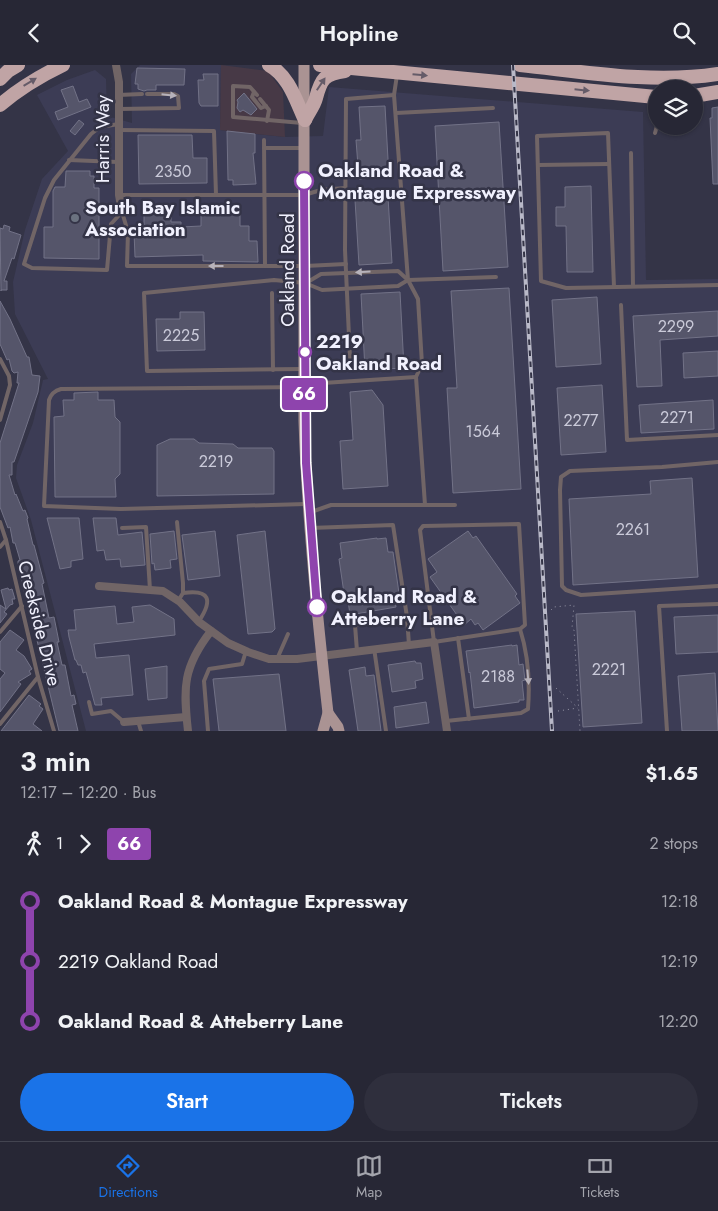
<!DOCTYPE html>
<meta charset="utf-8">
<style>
:root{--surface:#272735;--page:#2f2f3d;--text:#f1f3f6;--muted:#a4a5ad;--line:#434450;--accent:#1a73e8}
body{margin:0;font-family:Jost,sans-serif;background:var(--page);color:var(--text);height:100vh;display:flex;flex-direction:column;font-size:19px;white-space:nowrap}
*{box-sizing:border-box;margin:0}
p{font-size:16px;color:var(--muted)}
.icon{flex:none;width:28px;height:28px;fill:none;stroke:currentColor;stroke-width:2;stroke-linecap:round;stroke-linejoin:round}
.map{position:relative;height:666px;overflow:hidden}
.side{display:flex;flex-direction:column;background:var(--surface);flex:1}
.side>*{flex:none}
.badge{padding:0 10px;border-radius:4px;font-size:18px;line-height:32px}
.buttons{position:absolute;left:648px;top:15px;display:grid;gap:10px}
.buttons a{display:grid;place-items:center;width:55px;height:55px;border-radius:50%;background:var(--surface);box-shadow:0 1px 4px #0004,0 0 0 1px var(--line);font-size:25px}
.map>.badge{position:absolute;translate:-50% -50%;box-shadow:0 0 0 2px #fff}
.legs{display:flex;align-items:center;gap:8px;height:55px;padding:0 20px;font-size:16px}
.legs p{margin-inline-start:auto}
.head{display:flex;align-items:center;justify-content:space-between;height:85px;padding:0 20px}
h1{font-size:28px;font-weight:600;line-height:38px}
.cta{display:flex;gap:10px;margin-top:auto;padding:10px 20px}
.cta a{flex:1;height:58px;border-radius:30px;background:var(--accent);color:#fff;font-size:20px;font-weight:600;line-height:58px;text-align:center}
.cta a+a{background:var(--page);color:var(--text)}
ul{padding:0 20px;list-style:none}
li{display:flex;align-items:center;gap:18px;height:60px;font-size:19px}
li i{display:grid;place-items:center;width:8px;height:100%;margin:0 6px;background:currentColor}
li i::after{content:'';width:12px;height:12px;margin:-6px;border:4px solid;border-radius:50%;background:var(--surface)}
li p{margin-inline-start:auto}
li:first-child i{background:linear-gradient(#0000 50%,currentColor 0)}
li:last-child i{background:linear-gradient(currentColor 50%,#0000 0)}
header{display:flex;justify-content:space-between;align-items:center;height:65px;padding:0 20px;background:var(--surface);font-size:22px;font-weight:600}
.tab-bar{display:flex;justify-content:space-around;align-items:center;height:70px;border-top:1px solid var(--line);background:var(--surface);font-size:14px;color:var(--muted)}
.tab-bar a{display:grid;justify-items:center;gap:2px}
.tab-bar .current{color:var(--accent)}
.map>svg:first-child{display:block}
</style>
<header><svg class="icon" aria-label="back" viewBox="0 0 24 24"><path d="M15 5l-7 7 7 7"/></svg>Hopline<svg class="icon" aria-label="search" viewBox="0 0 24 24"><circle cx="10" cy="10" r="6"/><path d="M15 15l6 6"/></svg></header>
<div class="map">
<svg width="718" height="666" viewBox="0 0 718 666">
<rect width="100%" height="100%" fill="#343447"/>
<polygon fill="#3c3c55" points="140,0 221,0 220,65 285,72 323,71 329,22 643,47 646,215 718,214 718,666 86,666 31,455 16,413 17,400 33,358 43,315 48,314 15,249 13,217 25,165 42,114 68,86 37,30 67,15 95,5 106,14 107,51 132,58 131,9"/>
<polygon fill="#473946" points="221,0 268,6 283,27 285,72 220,65"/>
<g fill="#55556a" stroke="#727287">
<polygon points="137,3 185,4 184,20 156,20 156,25 147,25 144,26 138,24 138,19 135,19"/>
<polygon points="203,9 218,9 218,41 201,41 199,38 198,15 204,15"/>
<polygon points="73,21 79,37 87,34 91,42 58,55 55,47 68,42 61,25"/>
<polygon points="244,28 257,44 251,50 243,45 240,47 237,43 238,37 237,35"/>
<polygon points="385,41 389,112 359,114 356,75 361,75 359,42"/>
<polygon points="718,42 718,119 713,119 710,53 712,53 712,43"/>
<polygon points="79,55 84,59 75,70 70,66"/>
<polygon points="499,57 508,202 443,206 435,61"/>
<polygon points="227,66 255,69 255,88 253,88 256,119 233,120 233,115 228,115"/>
<polygon points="138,70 192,70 193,93 207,93 207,118 139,119"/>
<polygon points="66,106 90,106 90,111 94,111 94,123 99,123 99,194 44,193 44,162 53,162 53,126 55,122 65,122"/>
<polygon points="591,121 593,207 567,207 566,161 556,161 556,142 565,142 565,122"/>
<polygon points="388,132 392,198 359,200 355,135"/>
<polygon points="144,140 171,140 171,157 181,157 181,162 201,161 201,140 240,140 240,161 249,161 249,176 257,176 258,197 203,196 203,190 135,192 134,167 144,167"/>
<polygon points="4,160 10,162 9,166 21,170 14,194 12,193 4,216 7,216 7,225 1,225 1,226 0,163 3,164"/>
<polygon points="509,223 521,424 453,428 447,323 457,323 451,226"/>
<polygon points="400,227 404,303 365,305 361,229"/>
<polygon points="597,232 601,299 556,302 552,235"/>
<polygon points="0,236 10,254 27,292 29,292 32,310 40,311 38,327 14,397 12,397 12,410 9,410 15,430 16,429 23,446 25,445 28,453 27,454 33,480 34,480 44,518 42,519 49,553 54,552 59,577 57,577 62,600 65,600 71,631 74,630 76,639 72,640 78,666 59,666 27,534 26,534 18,498 18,496 20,495 15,478 13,478 10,462 8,463 0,442 0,378 19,318 17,318 18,307 14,308 12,306 9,294 7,295 0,279"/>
<polygon points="718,246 718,271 660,275 662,321 637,322 633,251"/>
<polygon points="180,247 204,247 205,285 157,286 156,254 180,254"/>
<polygon points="718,286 718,311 684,313 683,288"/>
<polygon points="602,320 606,387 561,390 557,323"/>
<polygon points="372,325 383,340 388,421 343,424 340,376 353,375 350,327"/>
<polygon points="98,327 98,335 114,335 115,352 120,357 120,409 115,414 116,432 55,432 54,352 64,351 63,335 74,335 74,328"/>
<polygon points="713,335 714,364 641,368 639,340"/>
<polygon points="170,374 194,374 199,378 233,379 238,383 272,383 274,386 274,429 157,431 157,380"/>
<polygon points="692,413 698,512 573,520 569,434 651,429 650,416"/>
<polygon points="47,453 79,453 83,494 71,496 71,502 60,504"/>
<polygon points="93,453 116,453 118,470 142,467 145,500 121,502 120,494 106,495 104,485 97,486"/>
<polygon points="174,466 177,494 170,495 171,503 155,505 154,498 152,499 150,469"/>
<polygon points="215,466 220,511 188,515 182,470"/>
<polygon points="265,466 275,564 272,567 248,569 237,470"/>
<polygon points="468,466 473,473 476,471 517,529 515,531 520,538 483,565 478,558 475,560 471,554 464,560 430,512 437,507 428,494"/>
<polygon points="377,473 377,474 386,473 388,487 393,487 399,528 394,529 396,542 350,550 348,535 345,535 339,494 342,493 340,478"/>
<polygon points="8,523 9,525 12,524 15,534 12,534 13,539 10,540 4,547 7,549 0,558 0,540 6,544 1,525"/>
<polygon points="150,540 174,554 175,570 94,579 96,593 129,590 133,630 101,633 102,640 95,640 86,607 83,608 81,600 78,600 76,595 75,595 69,572 68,565 76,565 74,545 115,541 117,559 134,557 132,542"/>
<polygon points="635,546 642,658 583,662 576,549"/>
<polygon points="718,550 718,587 676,589 674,552"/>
<polygon points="10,565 24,575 16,585 24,591 32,604 29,606 31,609 18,617 21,619 0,647 0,614 5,608 0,604 0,577"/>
<polygon points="512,580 512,581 517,580 519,600 523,599 525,615 522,616 524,635 519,635 519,637 474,643 470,607 469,608 466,586"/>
<polygon points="415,596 416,598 421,598 423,614 415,616 416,623 392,627 388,600"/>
<polygon points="167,601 167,633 148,635 145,604"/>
<polygon points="365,602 366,611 374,610 381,666 358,666 349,605"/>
<polygon points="715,608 718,666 682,666 678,611"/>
<polygon points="279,609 286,666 219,666 213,614"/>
<polygon points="29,630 41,639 39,641 43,644 33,659 42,666 1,666"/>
<polygon points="426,637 429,658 396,663 394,642"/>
</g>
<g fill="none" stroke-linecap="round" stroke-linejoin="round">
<g stroke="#9797a7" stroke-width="1" stroke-dasharray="1 4" stroke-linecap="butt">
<polyline points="551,545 554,542 574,540 572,563 574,565 580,666"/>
<polyline points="556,623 578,643"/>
<polyline points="558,646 578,643"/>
</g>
<g stroke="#716566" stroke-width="4">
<polyline points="397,10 394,30 408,215 418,234 422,299 416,312 425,440"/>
<polyline points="254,27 252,32 261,43 266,41"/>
<polyline points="118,30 142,29"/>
<polyline points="257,30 250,22 233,21 233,52 302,58"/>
<polyline points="260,34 269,45 267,56"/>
<polyline points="119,44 179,43 178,31 174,29 147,29"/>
<polyline points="694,45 694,50"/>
<polyline points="396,48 493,43"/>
<polyline points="119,59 100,62 91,69 54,115 45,133 24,199 32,203 107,205 111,159 122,147 128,167 127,201 305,201 346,199"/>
<polyline points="120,65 214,66 216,130"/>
<polyline points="655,68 657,61"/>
<polyline points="264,75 265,201"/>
<polyline points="264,83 302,83"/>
<polyline points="631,88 633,221"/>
<polyline points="69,95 118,97"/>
<polyline points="538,100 609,99"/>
<polyline points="119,130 304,130 321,125 345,123"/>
<polyline points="306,218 321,209 398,206 408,215"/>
<polyline points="614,222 608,68 537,71 541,216 566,223 718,220"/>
<polyline points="272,228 273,305"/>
<polyline points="621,240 627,375 718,370"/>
<polyline points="350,293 345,185 346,34 394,30"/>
<polyline points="0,294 9,311 10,320 0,355"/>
<polyline points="302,304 147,306 144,228 274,215 305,218 322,225 398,221 408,215 496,212"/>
<polyline points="718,397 662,402 570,406 561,412 560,425 562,521 566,525 581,530 718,521"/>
<path d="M306,439L121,444L44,441L49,335C51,329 54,326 61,324L305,322L323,318L416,312"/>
<polyline points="311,447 331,440 455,440"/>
<polyline points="0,457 6,475 38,612 54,666"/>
<polyline points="177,457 183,518 183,528 178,536"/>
<polygon points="519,459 525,560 520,564 434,577 420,465 423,461"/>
<polyline points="122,463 146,462 150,525"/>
<polyline points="310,463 393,460 407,552 409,580"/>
<polyline points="0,482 6,475"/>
<path d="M183,528C210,524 213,535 199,556"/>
<polyline points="0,567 22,541"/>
<polyline points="458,573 469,654"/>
<polyline points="374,583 386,666"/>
<polyline points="357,586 355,560 407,552"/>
<polyline points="277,594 288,569"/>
<polyline points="89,637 92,649 111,646 124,657"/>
<polyline points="138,656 141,666"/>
<path d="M446,656L521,648L528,644C530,618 528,589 520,564"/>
<polyline points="0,659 38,612"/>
<polyline points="208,666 204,616 209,604 242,599 246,586"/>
<polyline points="667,666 659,541 718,539"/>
</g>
<g stroke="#716566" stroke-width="8">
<polyline points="116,0 119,17 119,130 122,147"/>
<polyline points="99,521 163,526 180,537 199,557 228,578 248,587 269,594 297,594 434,577 447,666"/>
<polyline points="124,657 186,652"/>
<path d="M188,666C183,622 183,602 211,566"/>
</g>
<g stroke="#aa9393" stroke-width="11">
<path d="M304,0V356C307,453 317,551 328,648L323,666"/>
<polyline points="328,648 338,662 339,666"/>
</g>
<g stroke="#c0a4a5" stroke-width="14">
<path d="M269,0C289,11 296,36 305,55"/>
<polyline points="320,0 656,32"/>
<path d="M520,0C586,7 652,19 718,9"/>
<polyline points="0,14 8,6 18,0"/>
<polyline points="694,31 718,27"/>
<path d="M0,40C20,23 40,11 63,0"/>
<path d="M305,55C308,48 314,41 316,33C321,14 324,9 345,6"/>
</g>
<g stroke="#b9b9c8" stroke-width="4">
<polyline id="rail" points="513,0 552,666"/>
</g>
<use href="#rail" stroke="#343447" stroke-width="2" stroke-dasharray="5.5" stroke-linecap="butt"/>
</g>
<defs><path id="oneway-solid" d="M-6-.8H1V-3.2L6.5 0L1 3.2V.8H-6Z" transform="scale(1.25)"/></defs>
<g fill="#655b68">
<use href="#oneway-solid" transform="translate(420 10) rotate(5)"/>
<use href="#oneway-solid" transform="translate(30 17) rotate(-31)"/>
<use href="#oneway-solid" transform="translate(321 19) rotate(-56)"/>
<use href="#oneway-solid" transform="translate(582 25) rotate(6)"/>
</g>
<g fill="#b7b2ba">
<use href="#oneway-solid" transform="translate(169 30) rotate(6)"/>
<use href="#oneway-solid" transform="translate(216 201) rotate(-180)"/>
<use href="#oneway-solid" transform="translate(363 207) rotate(177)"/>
<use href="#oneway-solid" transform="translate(528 612) rotate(85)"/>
</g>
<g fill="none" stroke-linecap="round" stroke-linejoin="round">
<g stroke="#fff" stroke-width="11">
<polyline id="line-1" points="304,116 306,398 317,542"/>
</g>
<use href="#line-1" stroke="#8e44ad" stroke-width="8"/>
</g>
<g fill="#fff" stroke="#8e44ad" stroke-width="2.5">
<circle cx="304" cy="116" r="9"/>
<circle cx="305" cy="287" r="6"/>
<circle cx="317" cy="542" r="9"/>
</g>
<circle fill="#6b7280" stroke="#343447" stroke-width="2" cx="75" cy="153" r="5"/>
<g text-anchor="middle" stroke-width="5" stroke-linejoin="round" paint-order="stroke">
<g font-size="16" fill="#cacad9">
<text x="173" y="112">2350</text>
<text x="676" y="267">2299</text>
<text x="181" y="276">2225</text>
<text x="677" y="358">2271</text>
<text x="581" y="361">2277</text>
<text x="483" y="372">1564</text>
<text x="216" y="402">2219</text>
<text x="633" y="470">2261</text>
<text x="609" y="610">2221</text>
<text x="498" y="617">2188</text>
</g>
<g font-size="19" fill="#f1f1fe" stroke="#343447">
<text transform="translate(102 74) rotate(-90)" y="7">Harris Way</text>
<text transform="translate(287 205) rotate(-90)" y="7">Oakland Road</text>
<text transform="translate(40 558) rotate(76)" y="7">Creekside Drive</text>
</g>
<g font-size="19" font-weight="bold" fill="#f1f1fe" stroke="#343447" text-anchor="start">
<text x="318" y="112">Oakland Road &amp;<tspan x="318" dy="22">Montague Expressway</tspan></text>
<text x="316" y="283">2219<tspan x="316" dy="22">Oakland Road</tspan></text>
<text x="331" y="538">Oakland Road &amp;<tspan x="331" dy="22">Atteberry Lane</tspan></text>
</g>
<g font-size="19" font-weight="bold" fill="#f1f1fe" stroke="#343447" text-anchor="start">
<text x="85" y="149">South Bay Islamic<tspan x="85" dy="22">Association</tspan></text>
</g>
</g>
</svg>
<div class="buttons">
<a><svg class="icon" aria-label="layers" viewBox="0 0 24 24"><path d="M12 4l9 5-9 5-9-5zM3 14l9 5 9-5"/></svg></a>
</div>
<b class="badge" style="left:304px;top:329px;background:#8e44ad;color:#fff">66</b>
</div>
<section class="side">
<div class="head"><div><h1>3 min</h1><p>12:17 – 12:20 · Bus</p></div><b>$1.65</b></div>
<div class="legs"><svg class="icon" aria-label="walk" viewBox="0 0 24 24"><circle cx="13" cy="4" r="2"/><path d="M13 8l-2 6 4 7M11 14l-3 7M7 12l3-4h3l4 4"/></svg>1<svg class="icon" aria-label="forward" viewBox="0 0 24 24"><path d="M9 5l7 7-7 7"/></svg><b class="badge" style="background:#8e44ad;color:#fff">66</b><p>2 stops</p></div>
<ul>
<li><i style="color:#8e44ad"></i><b>Oakland Road &amp; Montague Expressway</b><p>12:18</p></li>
<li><i style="color:#8e44ad"></i><span>2219 Oakland Road</span><p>12:19</p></li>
<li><i style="color:#8e44ad"></i><b>Oakland Road &amp; Atteberry Lane</b><p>12:20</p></li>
</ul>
<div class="cta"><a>Start</a><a>Tickets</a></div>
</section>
<nav class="tab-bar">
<a class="current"><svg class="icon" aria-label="directions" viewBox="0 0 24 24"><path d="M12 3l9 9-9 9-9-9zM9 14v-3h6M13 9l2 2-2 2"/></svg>Directions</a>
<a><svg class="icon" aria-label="map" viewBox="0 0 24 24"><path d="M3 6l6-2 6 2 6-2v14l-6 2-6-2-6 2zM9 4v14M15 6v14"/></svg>Map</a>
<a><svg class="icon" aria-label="tickets" viewBox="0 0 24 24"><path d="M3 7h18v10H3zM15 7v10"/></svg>Tickets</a>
</nav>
